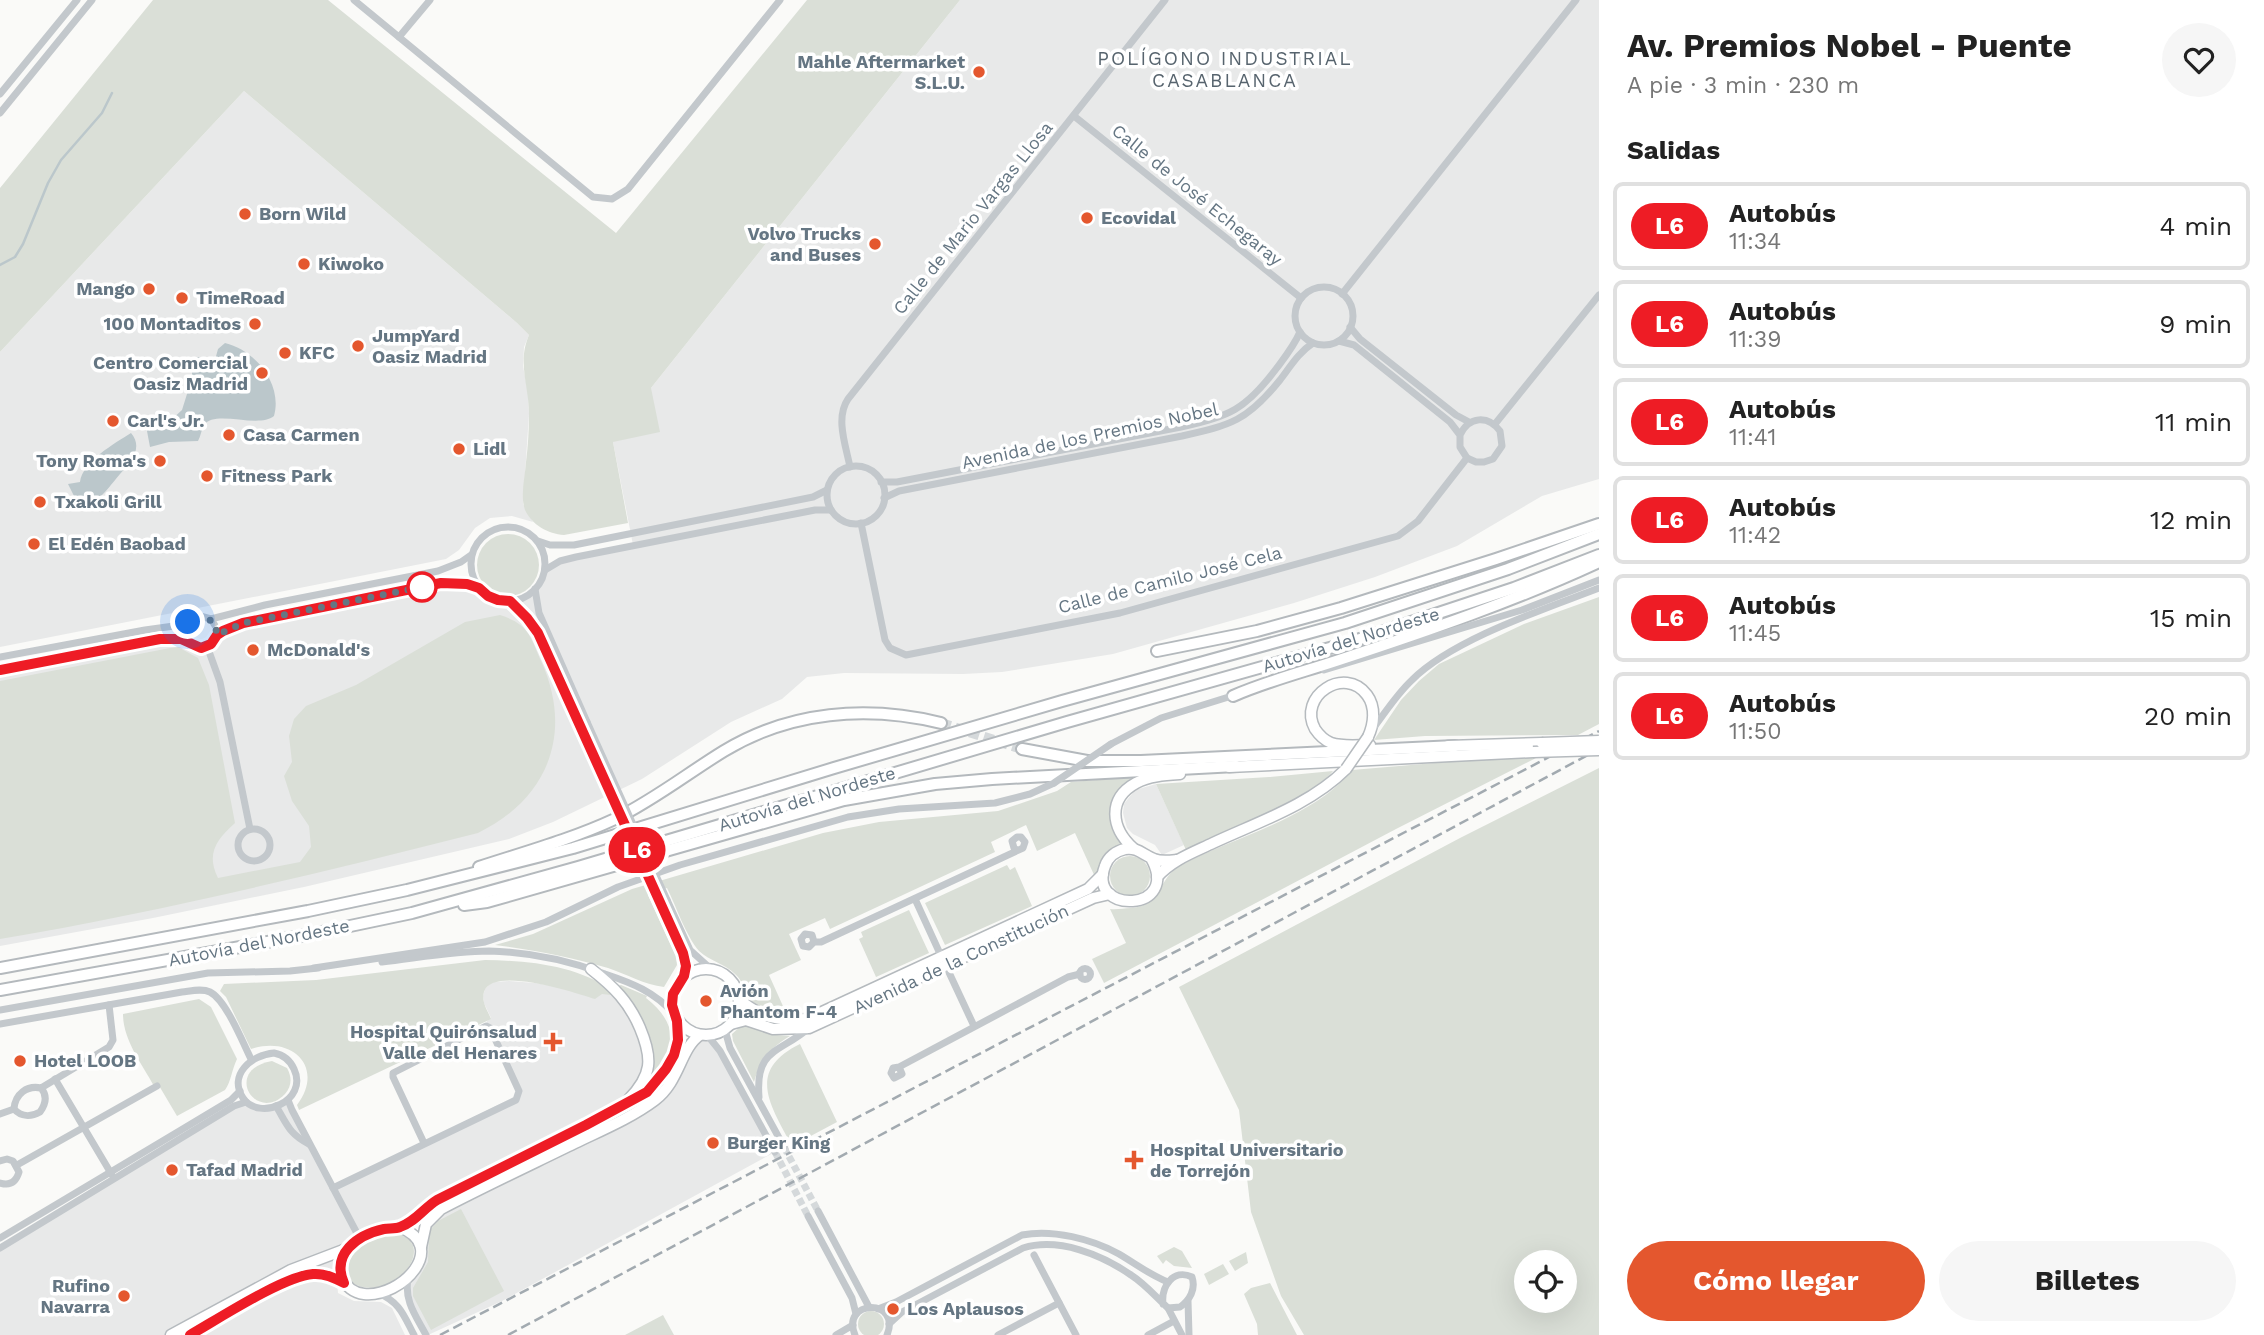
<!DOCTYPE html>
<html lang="es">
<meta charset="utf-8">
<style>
:root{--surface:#fff;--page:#f6f6f6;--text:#222;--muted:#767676;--line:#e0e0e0;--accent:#e4572e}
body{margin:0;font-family:"Work Sans",sans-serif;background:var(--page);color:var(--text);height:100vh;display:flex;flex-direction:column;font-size:26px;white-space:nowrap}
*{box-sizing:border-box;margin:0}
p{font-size:23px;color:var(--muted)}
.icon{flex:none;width:38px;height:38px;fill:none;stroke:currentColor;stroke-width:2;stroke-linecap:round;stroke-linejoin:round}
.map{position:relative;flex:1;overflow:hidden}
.drawer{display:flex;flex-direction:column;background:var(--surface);width:665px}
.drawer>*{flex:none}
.badge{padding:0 14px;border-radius:23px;font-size:24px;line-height:46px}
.controls{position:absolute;left:1514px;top:1250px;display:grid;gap:14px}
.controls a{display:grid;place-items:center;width:63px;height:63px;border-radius:50%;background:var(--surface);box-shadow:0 7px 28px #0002;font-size:35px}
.you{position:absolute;width:35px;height:35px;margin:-18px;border:5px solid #fff;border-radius:50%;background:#1a73e8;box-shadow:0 0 0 10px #1a73e833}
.map>.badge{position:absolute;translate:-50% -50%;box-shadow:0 0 0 4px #fff}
h2{padding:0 28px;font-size:26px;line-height:63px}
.round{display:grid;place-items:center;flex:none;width:74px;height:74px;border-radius:37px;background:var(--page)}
.overview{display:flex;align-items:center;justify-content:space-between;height:119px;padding:0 28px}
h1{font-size:33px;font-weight:700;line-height:52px}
.primary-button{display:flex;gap:14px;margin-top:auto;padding:14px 28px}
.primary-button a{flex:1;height:80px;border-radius:42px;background:var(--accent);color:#fff;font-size:28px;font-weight:700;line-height:80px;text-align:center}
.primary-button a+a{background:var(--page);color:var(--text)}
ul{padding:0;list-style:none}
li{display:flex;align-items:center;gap:21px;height:88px;margin:0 14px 10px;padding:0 14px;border:4px solid var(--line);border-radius:10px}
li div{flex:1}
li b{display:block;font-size:26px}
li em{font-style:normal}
li .badge{min-width:77px;font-weight:700;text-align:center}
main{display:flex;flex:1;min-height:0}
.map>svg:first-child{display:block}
</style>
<main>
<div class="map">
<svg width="1599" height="1335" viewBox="0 0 1599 1335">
<rect width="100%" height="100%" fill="#fafaf8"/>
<g fill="#e8e9e9">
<polygon points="960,0 1599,0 1599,479 1542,496 1457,546 1375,577 1294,603 1113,654 1002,672 963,674 844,673 807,677 782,699 731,722 642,779 553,822 509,839 304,887 153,918 0,946 0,670 174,638 201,648 224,631 441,583 479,588 488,596 498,600 510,601 524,598 535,589 545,570 560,561 633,545 613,442 651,388"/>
<polygon points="244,91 517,323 529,335 524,347 523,366 528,392 529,414 523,504 533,522 512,516 490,518 475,528 459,550 446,559 0,647 0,352"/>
<polygon points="1156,784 1184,845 1162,855 1155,845 1133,834 1127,828 1123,813 1124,804 1135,790"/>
<polygon points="509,981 535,983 602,994 616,989 646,1041 643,1082 618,1109 437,1200 416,1218 384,1229 335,1258 338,1293 354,1301 381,1302 392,1308 405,1335 0,1335 0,1248 246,1102 260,1108 288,1100 333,1187 518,1095 486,1026 487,1021 491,1018 484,1003 483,996 485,989 490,984 494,982"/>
<polygon points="700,1035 708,1036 775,1152 502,1301 428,1335 409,1302 408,1279 432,1216 655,1100"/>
</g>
<g fill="#dadfd7" fill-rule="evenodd">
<path d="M153,0H328L616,233L807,0H960L651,388L660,432L613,442L628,523L564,535C548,534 532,525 525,510C520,496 525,477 526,462C528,446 529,430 529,414C529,385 517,363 529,335L517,323L244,91L0,352V188Z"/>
<circle cx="508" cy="565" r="31"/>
<polygon points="1599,597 1599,724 1578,735 1425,736 1374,740 1401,700 1419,681 1439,664 1524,624"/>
<path d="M500,615C528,624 530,635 541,661C574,733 548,799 478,833C320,873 160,912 0,939V681L170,648L178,647L198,658L209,685L235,823C216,840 206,854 218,878L300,862L311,847L309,826L292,801L284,776L292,762L289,736L294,719L306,706L356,685L465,622Z"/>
<path d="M1538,757L1396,829L1104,983L1092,959L1126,943L1110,909C1118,910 1123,908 1131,908C1164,905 1157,878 1181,865C1234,837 1314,818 1352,770L1470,760Z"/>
<path d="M1599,768V1335H1304L1281,1296L1251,1212L1239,1110L1179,987L1460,838ZM1526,1262H1564V1300H1526Z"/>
<path d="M1333,771C1311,799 1222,833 1186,850L1156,784L1269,777Z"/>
<path d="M1136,777C1111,793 1102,820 1122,844L1104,855L1095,877L1075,833L1037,851L1026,825L991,842L995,852L830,929L825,918L789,934L801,960L769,975L787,1015C770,1012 754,1009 746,993C743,986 741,979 735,974C725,964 710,961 699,951C686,936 676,906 667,888L648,895L676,956L677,965L664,987C645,985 626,974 608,968C570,957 534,950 495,945L533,934L632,889L823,833L879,822L998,811L1057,791L1071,782Z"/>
<circle cx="1130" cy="876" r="20"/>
<polygon points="1007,865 1010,870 1015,867 1032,906 945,945 925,903"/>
<polygon points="909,910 929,953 876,977 859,939 863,937 861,932"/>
<path d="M485,960C530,961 577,965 614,992L611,995L602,994L595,999C576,993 492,965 484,992C481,1002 488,1011 491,1019L299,1110L297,1105C325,1068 293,1035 251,1049L226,997L220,991L224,984L316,980Z"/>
<path d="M621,985L647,996L646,998C681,1026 676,1050 649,1082C650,1079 653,1069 654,1062C655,1035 635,1005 618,986Z"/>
<path d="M199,999L211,1007L237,1059C232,1069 231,1082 225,1090L177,1116L158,1084L154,1086C142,1064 123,1040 123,1014Z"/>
<path d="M743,1024L777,1035L790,1036C771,1047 760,1060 754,1082L733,1041L732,1034Z"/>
<path d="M800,1044L837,1122L792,1146C771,1106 745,1071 800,1044Z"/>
<path d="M272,1061L287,1068C292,1077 292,1086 285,1094C256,1124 222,1070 272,1061Z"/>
<polygon points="461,1209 504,1291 431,1330 413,1296 413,1288 428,1262 429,1231 438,1221"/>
<path d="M392,1233C443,1239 395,1306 352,1283C332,1253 369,1239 392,1233Z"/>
<polygon points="1174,1247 1182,1251 1192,1268 1174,1266 1166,1260 1163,1264 1157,1256"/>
<polygon points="1246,1252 1248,1263 1235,1271 1229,1261"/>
<polygon points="1223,1264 1229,1274 1209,1285 1204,1274"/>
<polygon points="1270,1283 1297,1335 1258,1335 1257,1324 1244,1294 1251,1288"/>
<circle cx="871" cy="1324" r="13"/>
<polygon points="663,1315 674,1335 625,1335"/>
</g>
<g fill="#bbc7cb">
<path d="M225,343C255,350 283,384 274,416C258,429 215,409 204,425C201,430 201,436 198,441L169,442L150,447L147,431L150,426L171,420L182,410L192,378V363L197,357L215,360L218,349Z"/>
<path d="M131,433C144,448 130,463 120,474C112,483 106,493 96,500L99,503L89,511L77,502L68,484L80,482C82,462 115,443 131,433Z"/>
</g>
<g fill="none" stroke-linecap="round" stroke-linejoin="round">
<polyline stroke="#bbc7cb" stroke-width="2.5" points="0,265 15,257 23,244 48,183 61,160 102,113 112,93"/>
<g stroke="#d5d9db" stroke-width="7" stroke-dasharray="7 3.5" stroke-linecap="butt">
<polyline points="784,1147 818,1211"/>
<polyline points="775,1152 808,1216"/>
</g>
<polyline stroke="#d5d9db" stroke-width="10" stroke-dasharray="10 5" stroke-linecap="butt" points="941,723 1022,749"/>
<g stroke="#b5babe" stroke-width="13">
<g id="major">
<path d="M1368,737C1374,724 1376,707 1367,695C1345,665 1297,696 1315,729C1319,735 1324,740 1331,743C1343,747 1358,745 1370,745"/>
<polyline points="1448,746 1542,743"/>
<polyline points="1229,767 1533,752"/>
<path d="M1133,848C1111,828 1107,799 1136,783C1149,776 1165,775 1180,774"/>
<path d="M1151,858C1182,913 1086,915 1105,866C1108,857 1116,851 1125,849C1138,847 1143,855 1154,859C1161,862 1168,861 1176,860"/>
<path d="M1157,877C1172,860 1192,853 1213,843C1258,822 1310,805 1346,769"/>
<circle cx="706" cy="1002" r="33"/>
<path d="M591,969C614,987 629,1002 640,1028C653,1059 652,1075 629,1099"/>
<path d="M739,999C759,1017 780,1022 807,1019L1088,889L1103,874"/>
<polyline points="731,1024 746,1020 773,1029 809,1028 1093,898 1110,894"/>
<path d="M399,1227L416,1218L437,1200C484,1175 533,1152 581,1128C602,1117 628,1108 647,1092C667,1075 680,1048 677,1022"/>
<path d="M399,1227C450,1246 402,1298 364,1294C343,1292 333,1267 346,1250C357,1234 382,1229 399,1227Z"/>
<path d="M421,1247L426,1224L441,1209C485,1186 530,1165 575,1143C602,1130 631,1118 655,1100C680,1081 680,1049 700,1035"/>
<polyline points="171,1335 291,1270 346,1249"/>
<path d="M190,1335C218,1319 284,1276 313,1274C324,1273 334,1278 344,1283"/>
</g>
</g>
<g stroke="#b4b9bd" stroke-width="14">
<g id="highway">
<polyline points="1157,651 1257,631 1341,608 1496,559 1599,524"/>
<path d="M1233,696C1267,681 1303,672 1339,660C1427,631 1515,601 1599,562"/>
<polyline points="1022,749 1087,761 1141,761 1455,746"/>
<path d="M479,867C525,852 572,839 615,819C654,800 688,773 724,751C790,711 867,705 941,723"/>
<polyline points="464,905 487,902 844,800 935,784 992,779 1236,766"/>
<polyline points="0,968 308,911 407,890 573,848 834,768 1062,701 1345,623 1508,569 1599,534"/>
<polyline points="0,990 312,934 412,913 578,867 1067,722 1351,642 1514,588 1599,555"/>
</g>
</g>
<g stroke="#c3c8cc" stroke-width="7">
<polyline points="354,0 593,197 612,199 628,189 780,0"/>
<polyline points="399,37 430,0"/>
<polyline points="0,94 77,0"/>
<polyline points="0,113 92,0"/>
<polyline points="1074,116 1301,298"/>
<circle cx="1324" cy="316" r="29"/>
<polyline points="1342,294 1576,0"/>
<polyline points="1350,327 1360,339 1456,415 1469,422"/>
<path d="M1339,341L1354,345L1450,422L1460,435V447L1467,458L1476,462H1484L1493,459L1502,446L1500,431C1488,415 1469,416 1460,435"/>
<polyline points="1495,424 1599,295"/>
<circle cx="856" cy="495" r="29"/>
<path d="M850,467C846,446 835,418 848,399L1165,0"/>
<path d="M881,482H897L1181,427C1229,417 1246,409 1276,369C1285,357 1294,346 1300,332"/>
<path d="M884,498L899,491L1182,436C1231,425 1247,421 1280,380C1290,367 1299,352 1313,343"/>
<polyline points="861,523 885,640 890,648 906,655 1120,613 1398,536 1418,521 1467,458"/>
<circle cx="508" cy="564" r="37"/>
<polyline points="538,541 550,545 574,545 813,497 827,490"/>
<polyline points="545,570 560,561 576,557 815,510 831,510"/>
<polyline points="535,589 539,613 587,722"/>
<path d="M510,601C546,633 561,682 579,725"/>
<polyline points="211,619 265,605 438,571 461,562 471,555"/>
<polyline points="217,635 243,623 441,583 453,582 479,588"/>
<polyline points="207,646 220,682 250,829"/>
<polyline points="0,657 145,630 181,625 200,616 211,619 217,629 214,641 207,646 201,648 181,639 160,639 0,670"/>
<polyline points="1324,670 1522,610 1599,580"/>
<path d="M1372,730C1385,713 1396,695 1412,680C1453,639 1545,609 1599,588"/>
<polyline points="1111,744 1161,718 1235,695"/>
<circle cx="254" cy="845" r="16"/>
<polyline points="915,899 942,958"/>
<polyline points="667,900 690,950 711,969"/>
<path d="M661,903C671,926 688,951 684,976"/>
<polyline points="814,942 812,935 805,934 801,939 803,946 809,947 814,942 821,942 1023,848 1025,842 1021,837 1017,837 1012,841 1014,848 1017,850"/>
<path d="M382,962C417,958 454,951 489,951C529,952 568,960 605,974C632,983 655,992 674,1014"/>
<polyline points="946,966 974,1026"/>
<polyline points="314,968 485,942 546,922 618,887 680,865 848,817 899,809 995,803 1030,794 1054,783"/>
<circle cx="1085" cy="974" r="5.5"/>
<polyline points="0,1010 208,973 290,971 318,968"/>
<path d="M0,1024L182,992C191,991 202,988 210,992C226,1000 243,1043 251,1059"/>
<polyline points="725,1030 730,1048 784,1147"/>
<polyline points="708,1036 720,1051 775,1152"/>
<path d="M274,1053C284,1055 290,1060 294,1069C309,1101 259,1122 243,1098C228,1075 251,1055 274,1053Z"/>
<polyline points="899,1067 902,1074 894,1078 891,1073 893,1068 899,1067 1068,977 1080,974"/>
<polyline points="55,1079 112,1175"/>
<path d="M41,1088C48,1096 45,1105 40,1112C31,1117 21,1117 14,1109C15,1094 27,1085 41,1088L109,1047L113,1040L109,1005"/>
<path d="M759,1097C755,1048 780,1053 809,1028"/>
<polyline points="288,1100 292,1110 360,1239"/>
<path d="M276,1106C287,1124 289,1134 309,1144"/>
<polyline points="0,1114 14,1109"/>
<path d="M0,1161L7,1159L13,1161L19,1172C16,1182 10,1186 0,1183"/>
<polyline points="17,1165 157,1086"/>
<polyline points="333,1188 516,1100 519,1091 490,1028 486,1026 393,1073 393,1077 424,1143"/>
<polyline points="818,1211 869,1307"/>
<polyline points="808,1216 852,1298 856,1314"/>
<polyline points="0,1238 181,1130 231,1100 240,1091"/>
<polyline points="0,1248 234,1106 246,1102"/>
<polyline points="1034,1255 1076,1335"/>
<path d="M408,1279C404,1301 416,1316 426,1335"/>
<path d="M378,1293C400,1302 404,1316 414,1335"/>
<polyline points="1188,1301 1189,1335"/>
<polyline points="1168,1308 1182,1335"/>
<path d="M878,1309L896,1302L1022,1235C1053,1229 1092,1239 1119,1254C1136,1264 1150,1275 1168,1282"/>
<path d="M889,1324L902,1312L1023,1248C1059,1237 1102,1255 1131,1275C1145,1284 1156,1297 1168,1308L1180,1307C1190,1300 1196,1289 1192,1277C1173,1268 1161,1287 1163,1304"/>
<polyline points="836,1335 853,1325"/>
<path d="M855,1335C840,1299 902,1298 887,1335"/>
<polyline points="998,1335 1059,1303"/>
<polyline points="1148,1335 1174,1321"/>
</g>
<use href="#major" stroke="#fff" stroke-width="10"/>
<use href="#highway" stroke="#fff" stroke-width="10"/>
<g stroke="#a2aab0" stroke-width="2.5" stroke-dasharray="10 5" stroke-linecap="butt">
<polyline points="440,1335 1599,731"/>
<polyline points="508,1335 1599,749"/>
</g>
<g stroke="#b5babe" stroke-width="13" stroke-linecap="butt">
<g id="major-bridge">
<polyline points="1542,743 1599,741"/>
<polyline points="1533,752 1599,750"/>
<polyline points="1346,769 1368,737"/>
</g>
</g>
<g stroke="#c3c8cc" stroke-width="7">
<polyline points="587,722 667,900"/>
<polyline points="579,725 661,903"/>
<polyline points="1054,783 1111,744"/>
</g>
<use href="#major-bridge" stroke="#fff" stroke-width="10"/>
</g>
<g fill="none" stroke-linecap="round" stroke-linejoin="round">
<g stroke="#fff" stroke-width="16">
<path id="line" d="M0,670L160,639H181L201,648L211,644L217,635L223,631L243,623L441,583L467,584L479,588L488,596L498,600L510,601L527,618L538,633L683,953L686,966L684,976L673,994L672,1005L677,1021L678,1040L674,1055L666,1069L647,1092L586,1125L437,1200C424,1208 415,1222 400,1227C395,1229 389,1228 384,1229C357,1235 331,1254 344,1283C335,1278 324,1273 313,1274C284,1276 218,1319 190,1335"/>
</g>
<use href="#line" stroke="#ee1c25" stroke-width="10"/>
<polyline stroke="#657683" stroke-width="7" stroke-dasharray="0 12.6" points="188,622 193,618 205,616 215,624 217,635 243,623 422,587"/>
</g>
<g fill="#e4572e" stroke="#fff" stroke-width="2.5">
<circle cx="979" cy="72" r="7"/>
<circle cx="245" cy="214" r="7"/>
<circle cx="1087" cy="218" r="7"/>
<circle cx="875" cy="244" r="7"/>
<circle cx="304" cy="264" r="7"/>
<circle cx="149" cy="289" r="7"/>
<circle cx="182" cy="298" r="7"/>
<circle cx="255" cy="324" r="7"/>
<circle cx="358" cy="346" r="7"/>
<circle cx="285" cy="353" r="7"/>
<circle cx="262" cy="373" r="7"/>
<circle cx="113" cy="421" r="7"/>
<circle cx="229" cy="435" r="7"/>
<circle cx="459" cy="449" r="7"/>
<circle cx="160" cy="461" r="7"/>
<circle cx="207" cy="476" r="7"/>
<circle cx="40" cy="502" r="7"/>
<circle cx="34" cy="544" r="7"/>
<circle cx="253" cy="650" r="7"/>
<circle cx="706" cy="1001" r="7"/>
<path d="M549.5 1031.5h7v7h7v7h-7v7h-7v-7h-7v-7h7z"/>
<circle cx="20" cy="1061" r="7"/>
<circle cx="713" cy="1143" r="7"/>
<path d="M1130.5 1149.5h7v7h7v7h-7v7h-7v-7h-7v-7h7z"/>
<circle cx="172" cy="1170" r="7"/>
<circle cx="124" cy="1296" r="7"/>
<circle cx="893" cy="1309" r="7"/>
</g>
<circle fill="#fff" stroke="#ee1c25" stroke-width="3.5" cx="422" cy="587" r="14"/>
<g text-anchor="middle" stroke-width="7" stroke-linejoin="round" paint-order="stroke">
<g font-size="18" font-weight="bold" fill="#657683" stroke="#fff" text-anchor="start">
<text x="965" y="68" text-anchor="end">Mahle Aftermarket<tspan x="965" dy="21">S.L.U.</tspan></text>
<text x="259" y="220">Born Wild</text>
<text x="1101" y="224">Ecovidal</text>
<text x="861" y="240" text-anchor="end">Volvo Trucks<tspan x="861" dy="21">and Buses</tspan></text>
<text x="318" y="270">Kiwoko</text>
<text x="135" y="295" text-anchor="end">Mango</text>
<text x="196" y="304">TimeRoad</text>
<text x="241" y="330" text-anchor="end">100 Montaditos</text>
<text x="372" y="342">JumpYard<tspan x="372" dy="21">Oasiz Madrid</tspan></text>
<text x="299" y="359">KFC</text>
<text x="248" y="369" text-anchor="end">Centro Comercial<tspan x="248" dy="21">Oasiz Madrid</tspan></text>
<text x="127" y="427">Carl's Jr.</text>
<text x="243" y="441">Casa Carmen</text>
<text x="473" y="455">Lidl</text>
<text x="146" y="467" text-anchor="end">Tony Roma's</text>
<text x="221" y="482">Fitness Park</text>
<text x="54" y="508">Txakoli Grill</text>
<text x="48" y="550">El Edén Baobad</text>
<text x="267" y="656">McDonald's</text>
<text x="720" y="997">Avión<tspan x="720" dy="21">Phantom F-4</tspan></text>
<text x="537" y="1038" text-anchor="end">Hospital Quirónsalud<tspan x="537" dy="21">Valle del Henares</tspan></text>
<text x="34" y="1067">Hotel LOOB</text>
<text x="727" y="1149">Burger King</text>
<text x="1150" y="1156">Hospital Universitario<tspan x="1150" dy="21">de Torrejón</tspan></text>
<text x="186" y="1176">Tafad Madrid</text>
<text x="110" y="1292" text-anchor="end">Rufino<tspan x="110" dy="21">Navarra</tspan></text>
<text x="907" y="1315">Los Aplausos</text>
</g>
<g font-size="18" fill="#657683" stroke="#fff">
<text transform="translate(1197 195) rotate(39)" y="6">Calle de José Echegaray</text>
<text transform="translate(973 218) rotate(-51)" y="6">Calle de Mario Vargas Llosa</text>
<text transform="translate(1090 436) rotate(-12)" y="6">Avenida de los Premios Nobel</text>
<text transform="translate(1170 580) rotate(-14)" y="6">Calle de Camilo José Cela</text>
<text transform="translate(1351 640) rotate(-17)" y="6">Autovía del Nordeste</text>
<text transform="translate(807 799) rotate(-17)" y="6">Autovía del Nordeste</text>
<text transform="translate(259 943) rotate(-11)" y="6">Autovía del Nordeste</text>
<text transform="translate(961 959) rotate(-25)" y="6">Avenida de la Constitución</text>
</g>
<g font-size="19" letter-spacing="2" fill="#57646e" stroke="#fff">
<text x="1225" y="65">POLÍGONO INDUSTRIAL<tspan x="1225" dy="22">CASABLANCA</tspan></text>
</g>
</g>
</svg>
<div class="controls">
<a><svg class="icon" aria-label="locate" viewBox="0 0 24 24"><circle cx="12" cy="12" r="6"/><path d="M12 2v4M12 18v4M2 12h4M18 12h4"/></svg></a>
</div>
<div class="you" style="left:188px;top:622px"></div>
<b class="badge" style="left:637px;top:850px;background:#ee1c25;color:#fff">L6</b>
</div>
<section class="drawer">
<div class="overview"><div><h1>Av. Premios Nobel - Puente</h1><p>A pie · 3 min · 230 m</p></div><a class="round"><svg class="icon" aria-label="heart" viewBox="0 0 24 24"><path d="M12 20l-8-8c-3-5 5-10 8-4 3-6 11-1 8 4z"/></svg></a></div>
<h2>Salidas</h2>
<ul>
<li><span class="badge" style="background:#ee1c25;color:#fff">L6</span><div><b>Autobús</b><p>11:34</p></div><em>4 min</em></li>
<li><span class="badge" style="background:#ee1c25;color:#fff">L6</span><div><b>Autobús</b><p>11:39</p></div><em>9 min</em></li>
<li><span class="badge" style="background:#ee1c25;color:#fff">L6</span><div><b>Autobús</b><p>11:41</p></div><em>11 min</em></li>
<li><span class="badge" style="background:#ee1c25;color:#fff">L6</span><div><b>Autobús</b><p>11:42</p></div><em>12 min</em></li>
<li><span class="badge" style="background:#ee1c25;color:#fff">L6</span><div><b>Autobús</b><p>11:45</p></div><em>15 min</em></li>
<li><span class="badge" style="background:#ee1c25;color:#fff">L6</span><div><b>Autobús</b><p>11:50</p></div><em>20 min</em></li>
</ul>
<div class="primary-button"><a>Cómo llegar</a><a>Billetes</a></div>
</section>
</main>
